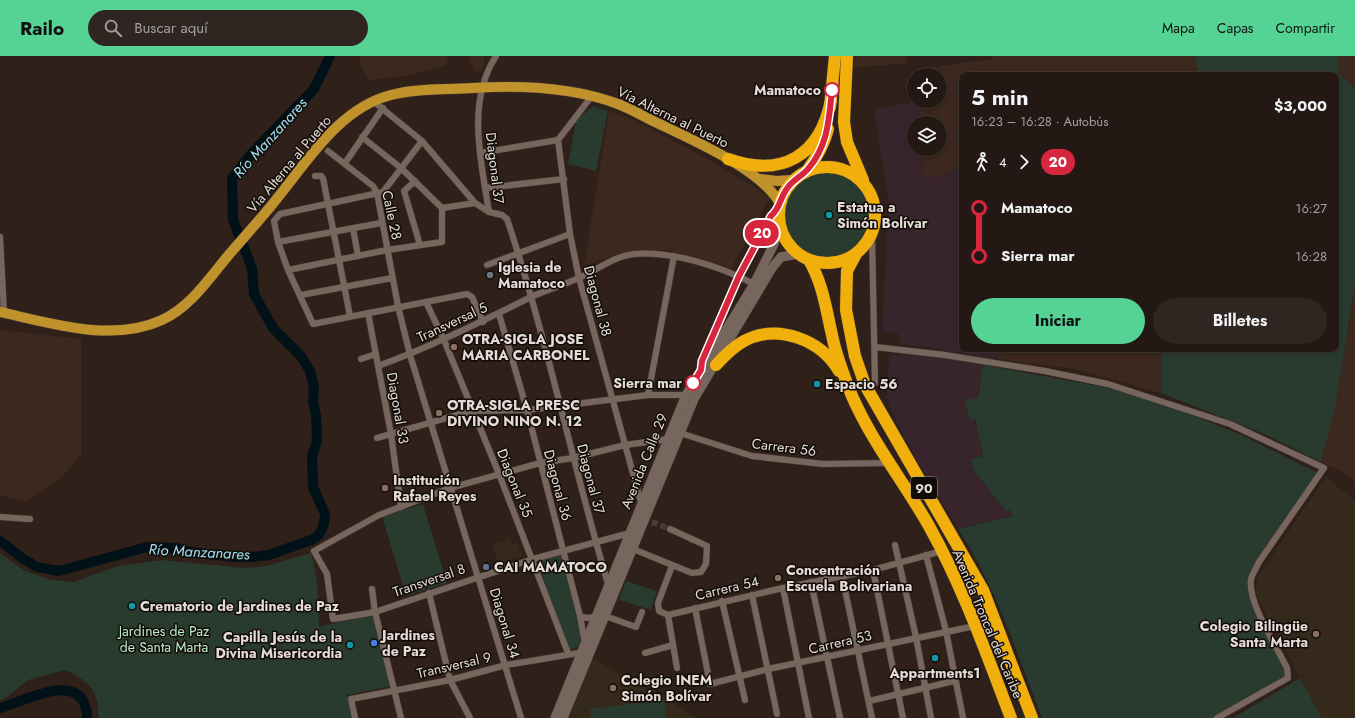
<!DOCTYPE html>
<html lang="es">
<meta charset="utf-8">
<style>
:root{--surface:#231813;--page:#2f2521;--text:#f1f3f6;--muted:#a3a0a0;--line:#403733;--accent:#54d395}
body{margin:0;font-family:Jost,sans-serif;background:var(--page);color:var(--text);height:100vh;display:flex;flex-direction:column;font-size:15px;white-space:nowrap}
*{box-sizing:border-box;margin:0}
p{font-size:13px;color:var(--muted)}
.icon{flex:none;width:22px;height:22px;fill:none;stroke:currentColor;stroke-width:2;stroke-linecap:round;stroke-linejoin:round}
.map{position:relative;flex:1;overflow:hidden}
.panel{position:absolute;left:959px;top:16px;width:380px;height:280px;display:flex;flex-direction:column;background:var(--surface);border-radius:8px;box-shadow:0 2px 6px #0003,0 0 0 1px var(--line)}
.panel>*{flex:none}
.badge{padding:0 8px;border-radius:13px;font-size:14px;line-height:26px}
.controls{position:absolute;left:907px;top:12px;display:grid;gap:8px}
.controls a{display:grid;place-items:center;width:40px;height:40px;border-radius:50%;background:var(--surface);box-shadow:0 2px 6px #0003,0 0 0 1px var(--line);font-size:20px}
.map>.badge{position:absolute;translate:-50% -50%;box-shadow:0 0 0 2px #fff}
.legs{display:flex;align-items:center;gap:6px;height:44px;padding:0 12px;font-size:13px}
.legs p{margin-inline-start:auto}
.head{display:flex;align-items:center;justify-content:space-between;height:68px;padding:0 12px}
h1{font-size:22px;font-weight:700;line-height:30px}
.button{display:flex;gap:8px;margin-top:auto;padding:8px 12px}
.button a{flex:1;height:46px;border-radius:24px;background:var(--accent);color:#111;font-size:16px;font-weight:700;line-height:46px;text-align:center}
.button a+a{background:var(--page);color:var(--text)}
ul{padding:0 12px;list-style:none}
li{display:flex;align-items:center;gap:14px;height:48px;font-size:15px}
li i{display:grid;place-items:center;width:6px;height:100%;margin:0 5px;background:currentColor}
li i::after{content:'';width:10px;height:10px;margin:-5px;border:3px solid;border-radius:50%;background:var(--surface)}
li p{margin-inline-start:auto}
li:first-child i{background:linear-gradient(#0000 50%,currentColor 0)}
li:last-child i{background:linear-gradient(currentColor 50%,#0000 0)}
header{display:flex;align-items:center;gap:24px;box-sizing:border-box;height:56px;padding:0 20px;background:var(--accent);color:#111}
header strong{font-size:19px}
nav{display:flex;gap:22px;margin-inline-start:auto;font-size:14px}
.search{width:280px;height:36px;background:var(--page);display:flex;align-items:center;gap:10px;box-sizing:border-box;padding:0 14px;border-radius:22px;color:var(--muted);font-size:15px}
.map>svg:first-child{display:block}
</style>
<header>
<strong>Railo</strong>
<div class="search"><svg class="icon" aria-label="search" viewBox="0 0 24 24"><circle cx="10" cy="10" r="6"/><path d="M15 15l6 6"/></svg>Buscar aquí</div>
<nav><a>Mapa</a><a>Capas</a><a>Compartir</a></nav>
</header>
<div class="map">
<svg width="1355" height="662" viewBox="0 0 1355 662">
<rect width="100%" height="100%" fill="#2f2019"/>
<g fill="#38252c">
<polygon points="919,45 920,67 914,67 914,93 921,93 922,119 936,122 962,111 962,293 998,293 996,302 992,303 977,301 930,291 900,288 898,277 883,276 882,267 889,146 874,53"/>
<polygon points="901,298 948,302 983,309 978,342 965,344 970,364 974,363 983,400 971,403 973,413 1006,454 1010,454 1013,460 958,472 937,439 895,364 887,341 889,300"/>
</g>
<g fill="#3c281e">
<polygon points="360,0 448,0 447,9 436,12 412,19 369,24 360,8"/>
<polygon points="469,0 485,0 482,15 475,16 470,8"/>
<polygon points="855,0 907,0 907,7 853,12"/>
<polygon points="992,0 1195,0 1198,19 962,19 962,111 936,122 922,119 921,93 940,93 940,67 920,67 919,45 940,45 940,19 922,19 921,13 992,3"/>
<polygon points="1338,0 1355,0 1355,32 1339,18"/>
<polygon points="609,55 632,63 704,101 770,141 731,213 666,194 636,194 584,209"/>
<polygon points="1355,228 1355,426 1341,415 1321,406 1335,353"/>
<polygon points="0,274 81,283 81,399 62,421 25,446 0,439"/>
<polygon points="998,293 1162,293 1161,337 1074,313 996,303"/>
</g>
<g fill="#35291b">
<polygon points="1326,420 1355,445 1355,662 1322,662 1254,536 1258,521"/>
<polygon points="510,482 512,488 517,487 523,500 498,508 492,489"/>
<polygon points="592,602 698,662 569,662"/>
</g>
<g fill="#293a2e">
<polygon points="1195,0 1338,0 1339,18 1355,32 1355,228 1335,353 1321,406 1262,377 1161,337 1162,293 1336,293 1336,19 1198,19"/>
<polygon points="593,50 608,55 596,115 568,108 576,65"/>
<circle cx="827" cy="159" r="43"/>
<path d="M983,309L1121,334L1154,344L1244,380L1318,417L1254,510L1251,542L1254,555L1278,599L1286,617L1283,623L1258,639L1213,662H1042C1017,598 996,530 958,473L1013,460L1010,454L1006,455L973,413L971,403L983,400L975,363L970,364L965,344L978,342Z"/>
<polygon points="423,448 447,527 406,540 382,460"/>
<path d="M0,497L25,515L51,524L74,526L118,510L162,504L244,512L266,510L311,497C318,522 319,546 319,571L373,557L391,630L347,639L353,662H98C100,634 88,625 65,614L28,624L7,641L0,644Z"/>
<polygon points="563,497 583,589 568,594 551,549 539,505"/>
<polygon points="626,525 657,535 651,554 619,544"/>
<polygon points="1300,622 1322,662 1233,662"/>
<polygon points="664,644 666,662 591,662 590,653"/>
</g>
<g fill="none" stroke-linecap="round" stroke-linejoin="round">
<g stroke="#001118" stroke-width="10">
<polyline points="0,485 22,502 37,511 59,515 147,491 176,492 197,497 236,501 252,501 269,499 311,484 319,479 324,468 325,458 313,431 312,400 317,385 316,360 313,345 314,332 310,315 300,299 273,272 254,238 252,212 233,164 232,122 253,96 314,33 330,0"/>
<path d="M0,652C20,647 71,618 84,647C86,653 88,656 87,662"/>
</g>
<polyline stroke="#4a3c35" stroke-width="6" stroke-dasharray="6 3" stroke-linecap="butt" points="652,466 670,473"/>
<g stroke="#483c36" stroke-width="7">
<g id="street">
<polyline points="591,41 558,84 570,178 579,222 642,450"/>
<path d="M373,45L422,85L475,147L489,156L502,159L507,163C547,282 572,407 608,528"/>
<polyline points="422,85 383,136 280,158 274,165 278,186 288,214 313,268 467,238 472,241 483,266"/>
<polyline points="328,95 373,130 377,137 398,250 410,299 521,662"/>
<polyline points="480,97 558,84"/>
<polyline points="345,107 383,52"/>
<polyline points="315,120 321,120 323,122 350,260"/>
<polyline points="415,125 404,135 420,189"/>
<polyline points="485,132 564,123"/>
<polyline points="442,152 475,147"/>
<path d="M489,156C481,105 466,46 496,0"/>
<polyline points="353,172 358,200"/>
<polyline points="872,179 875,327"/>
<polyline points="0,181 4,257"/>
<polyline points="278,186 381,167"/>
<polyline points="487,209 570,178"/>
<polyline points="288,214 387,194 442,186 442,152 401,112 362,81"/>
<polyline points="301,239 392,222"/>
<polyline points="426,246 444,284 499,418 568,597"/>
<polyline points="368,257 391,378 401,451"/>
<polyline points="499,258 527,354 580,560 585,587"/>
<path d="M875,291L945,299L1045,315L1108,328L1230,368L1324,412L1259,506C1257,511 1252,518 1251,523C1247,546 1277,591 1287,612L1288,622L1217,662"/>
<polyline points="361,303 376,298"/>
<path d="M378,310C431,291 480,266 531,241C546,234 563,229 579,222C597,214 614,200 634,198C670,194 722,211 754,228"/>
<polyline points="701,312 701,305 739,220 771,160 779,153"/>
<polyline points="648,339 674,200"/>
<polyline points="680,377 752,400 823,408 889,407"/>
<polyline points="377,382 471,355 527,354 648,339 686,339"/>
<polyline points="0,461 30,463"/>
<polyline points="630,477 533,503 375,556 333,563 327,518 314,495 379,459 450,432 540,407 573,402 625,389 668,383"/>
<polyline points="895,489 916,581 931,662"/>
<polyline points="633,493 692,517 701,516 706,508 707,490 670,473"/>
<polyline points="926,499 946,575 963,662"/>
<polyline points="672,510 658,547 659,555 668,559 783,532 873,514 942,495"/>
<polyline points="873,514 903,662"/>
<polyline points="842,520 872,662"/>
<polyline points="811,526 840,662"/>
<polyline points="783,532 809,662"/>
<polyline points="372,533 375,556 401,662"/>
<polyline points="429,537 450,624 470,662"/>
<polyline points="752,539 777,658"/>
<polyline points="722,545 745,644"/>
<polyline points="695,552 710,628 768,613 975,570"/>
<polyline points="668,559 677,612"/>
<polyline points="580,560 586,562 595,561"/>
<polyline points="605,560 636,571 642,556"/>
<polyline points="645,597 673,589"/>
<polyline points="869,645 954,625"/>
<polyline points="355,662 351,643 450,624 506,609 585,596"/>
</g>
</g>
<g stroke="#483c36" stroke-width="10">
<g id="secondary">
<polyline points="555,662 686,339 754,228 774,188 780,168"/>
<polyline points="563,662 694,343 772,212 781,201 798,198"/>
</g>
</g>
<g stroke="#483c36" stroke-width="11">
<g id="primary">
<polyline points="759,123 777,125 793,124"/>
<path d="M0,256C50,267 112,287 162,264C190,251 208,224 227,201C243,182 260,164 275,145C307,106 339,52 391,39C417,32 447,34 473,32C521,29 573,31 618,48C628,52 638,57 647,62C683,80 762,112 780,148"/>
</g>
</g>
<g stroke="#483c36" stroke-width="13">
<g id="highway">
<polyline points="847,0 844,66 847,86 863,124"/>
<polyline points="830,51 835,0"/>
<path d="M728,103C782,122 820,100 831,44"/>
<circle cx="827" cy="159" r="48"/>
<path d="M807,115C817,101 824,89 828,73"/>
<polyline points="856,198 847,215 846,254 855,300 865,329 983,534 1032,662"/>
<path d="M809,204C823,228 826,253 832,279C836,300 844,320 852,340C872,386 904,426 929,470C963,531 986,597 1011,662"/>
<path d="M716,309C725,299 733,291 744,285C778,267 821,284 839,315"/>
</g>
</g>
<use href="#street" stroke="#77665d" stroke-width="6"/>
<use href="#secondary" stroke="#77665d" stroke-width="9"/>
<use href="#primary" stroke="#c0922c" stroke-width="10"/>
<use href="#highway" stroke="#f0af0b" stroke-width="12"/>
</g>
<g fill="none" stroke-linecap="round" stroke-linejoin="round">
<g stroke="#fff" stroke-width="9">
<path id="line-1" d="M693,327L701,314L702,305L739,220L771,160C781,151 779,144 786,134C792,124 801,121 808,113C828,90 829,63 832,34"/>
</g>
<use href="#line-1" stroke="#d7263d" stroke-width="6"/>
</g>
<g fill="#fff" stroke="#d7263d" stroke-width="2">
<circle cx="832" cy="34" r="7"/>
<circle cx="693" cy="327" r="7"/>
</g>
<g fill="#0f9aa8" stroke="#120c08" stroke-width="1.5">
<circle cx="829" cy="159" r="4"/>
<circle cx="817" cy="328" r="4"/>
<circle cx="132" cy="550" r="4"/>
<circle cx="350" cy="589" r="4"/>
<circle cx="935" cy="602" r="4"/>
</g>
<circle fill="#6b7280" stroke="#120c08" stroke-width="1.5" cx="490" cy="219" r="4"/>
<g fill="#8d6e63" stroke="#120c08" stroke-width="1.5">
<circle cx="454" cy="291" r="4"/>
<circle cx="439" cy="357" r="4"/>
<circle cx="385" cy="432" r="4"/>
<circle cx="778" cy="522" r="4"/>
<circle cx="1316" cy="578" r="4"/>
<circle cx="613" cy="632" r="4"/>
</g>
<circle fill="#5c6f8a" stroke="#120c08" stroke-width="1.5" cx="486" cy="511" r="4"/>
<circle fill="#3f7fe0" stroke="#120c08" stroke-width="1.5" cx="374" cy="587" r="4"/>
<g text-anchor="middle" stroke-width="3" stroke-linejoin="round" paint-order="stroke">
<rect fill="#120c08" stroke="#a69d98" stroke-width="1" x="911" y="421" width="26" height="22" rx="3"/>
<g font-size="13" font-weight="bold" fill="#e5dbd6">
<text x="924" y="437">90</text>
</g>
<g font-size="14" font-weight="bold" fill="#e5dbd6" stroke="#120c08" text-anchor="end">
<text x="821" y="39">Mamatoco</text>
<text x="682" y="332">Sierra mar</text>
</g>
<g font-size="14" fill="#e5dbd6" stroke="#120c08">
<text transform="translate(673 61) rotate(26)" y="5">Vía Alterna al Puerto</text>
<text transform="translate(289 108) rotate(-50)" y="5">Vía Alterna al Puerto</text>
<text transform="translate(495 112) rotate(83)" y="5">Diagonal 37</text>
<text transform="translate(392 159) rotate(78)" y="5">Calle 28</text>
<text transform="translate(598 245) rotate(75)" y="5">Diagonal 38</text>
<text transform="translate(452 266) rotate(-25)" y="5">Transversal 5</text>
<text transform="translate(398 352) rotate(80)" y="5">Diagonal 33</text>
<text transform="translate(784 391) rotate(7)" y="5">Carrera 56</text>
<text transform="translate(644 405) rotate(-68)" y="5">Avenida Calle 29</text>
<text transform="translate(591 423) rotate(75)" y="5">Diagonal 37</text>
<text transform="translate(515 427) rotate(68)" y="5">Diagonal 35</text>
<text transform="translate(558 429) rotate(75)" y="5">Diagonal 36</text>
<text transform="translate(429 524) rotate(-19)" y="5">Transversal 8</text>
<text transform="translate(727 532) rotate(-13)" y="5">Carrera 54</text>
<text transform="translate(505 567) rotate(73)" y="5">Diagonal 34</text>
<text transform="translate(988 568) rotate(67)" y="5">Avenida Troncal del Caribe</text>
<text transform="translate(840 586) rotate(-13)" y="5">Carrera 53</text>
<text transform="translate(454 609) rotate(-13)" y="5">Transversal 9</text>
</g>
<g font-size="14" font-weight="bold" fill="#e5dbd6" stroke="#120c08" text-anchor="start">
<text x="837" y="156">Estatua a<tspan x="837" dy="16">Simón Bolívar</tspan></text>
<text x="498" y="216">Iglesia de<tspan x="498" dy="16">Mamatoco</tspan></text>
<text x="462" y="288">OTRA-SIGLA JOSE<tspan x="462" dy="16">MARIA CARBONEL</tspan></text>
<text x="825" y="333">Espacio 56</text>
<text x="447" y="354">OTRA-SIGLA PRESC<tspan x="447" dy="16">DIVINO NINO N. 12</tspan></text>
<text x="393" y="429">Institución<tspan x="393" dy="16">Rafael Reyes</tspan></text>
<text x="494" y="516">CAI MAMATOCO</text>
<text x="786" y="519">Concentración<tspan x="786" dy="16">Escuela Bolivariana</tspan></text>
<text x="140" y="555">Crematorio de Jardines de Paz</text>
<text x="1308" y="575" text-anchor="end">Colegio Bilingüe<tspan x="1308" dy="16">Santa Marta</tspan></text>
<text x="382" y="584">Jardines<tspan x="382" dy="16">de Paz</tspan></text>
<text x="342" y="586" text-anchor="end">Capilla Jesús de la<tspan x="342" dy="16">Divina Misericordia</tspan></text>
<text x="935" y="622" text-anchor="middle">Appartments1</text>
<text x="621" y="629">Colegio INEM<tspan x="621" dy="16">Simón Bolívar</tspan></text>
</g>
<g font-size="14" fill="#baedc8" stroke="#120c08">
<text x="164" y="580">Jardines de Paz<tspan x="164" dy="16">de Santa Marta</tspan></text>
</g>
<g font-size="15" font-style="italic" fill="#9ce0f4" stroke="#120c08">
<text transform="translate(270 82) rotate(-48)" y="5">Río Manzanares</text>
<text transform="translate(199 496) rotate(3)" y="5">Río Manzanares</text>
</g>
</g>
</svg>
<div class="controls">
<a><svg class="icon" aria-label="locate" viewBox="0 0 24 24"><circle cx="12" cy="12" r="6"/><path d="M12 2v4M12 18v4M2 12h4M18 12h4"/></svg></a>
<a><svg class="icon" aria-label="layers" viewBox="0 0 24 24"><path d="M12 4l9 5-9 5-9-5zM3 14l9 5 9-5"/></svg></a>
</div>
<b class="badge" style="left:762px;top:177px;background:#d7263d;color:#fff">20</b>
<section class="panel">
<div class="head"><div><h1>5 min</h1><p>16:23 – 16:28 · Autobús</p></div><b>$3,000</b></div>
<div class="legs"><svg class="icon" aria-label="walk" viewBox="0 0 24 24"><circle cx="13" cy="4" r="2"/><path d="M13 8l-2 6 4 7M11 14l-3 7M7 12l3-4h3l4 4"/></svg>4<svg class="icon" aria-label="forward" viewBox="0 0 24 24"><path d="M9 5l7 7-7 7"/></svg><b class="badge" style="background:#d7263d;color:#fff">20</b></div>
<ul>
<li><i style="color:#d7263d"></i><b>Mamatoco</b><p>16:27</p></li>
<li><i style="color:#d7263d"></i><b>Sierra mar</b><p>16:28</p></li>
</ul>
<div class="button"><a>Iniciar</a><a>Billetes</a></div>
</section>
</div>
